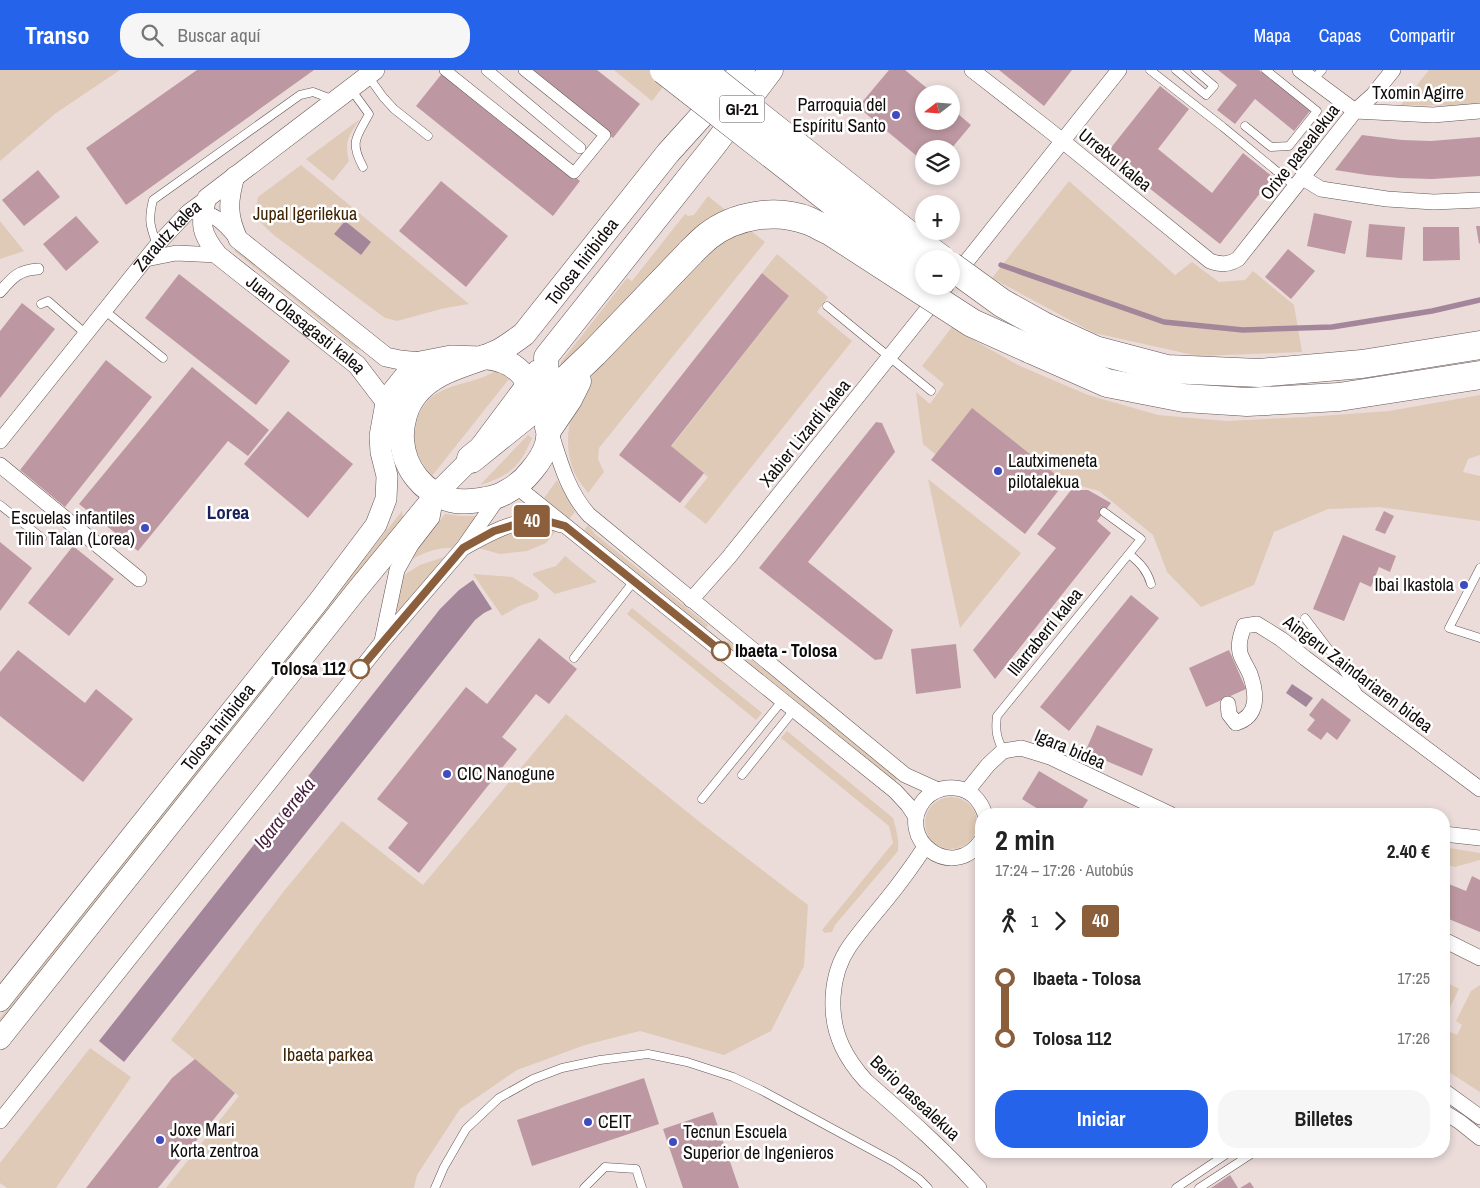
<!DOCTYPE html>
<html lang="es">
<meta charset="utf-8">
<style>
:root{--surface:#fff;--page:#f6f6f6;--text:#222;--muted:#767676;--accent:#2563eb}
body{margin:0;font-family:"Archivo Narrow",sans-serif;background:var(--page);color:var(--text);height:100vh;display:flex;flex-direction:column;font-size:19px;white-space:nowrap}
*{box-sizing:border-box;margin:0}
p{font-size:16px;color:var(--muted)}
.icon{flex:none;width:28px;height:28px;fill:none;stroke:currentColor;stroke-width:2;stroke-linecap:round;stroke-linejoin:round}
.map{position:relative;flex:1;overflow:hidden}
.details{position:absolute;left:975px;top:738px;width:475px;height:350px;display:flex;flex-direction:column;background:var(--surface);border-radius:20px;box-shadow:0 2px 8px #0003}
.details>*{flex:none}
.badge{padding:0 10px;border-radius:4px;font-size:18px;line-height:32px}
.needle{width:32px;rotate:253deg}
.fabs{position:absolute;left:915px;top:15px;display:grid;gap:10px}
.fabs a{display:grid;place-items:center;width:45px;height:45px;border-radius:50%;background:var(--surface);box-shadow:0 2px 8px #0003;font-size:25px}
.map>.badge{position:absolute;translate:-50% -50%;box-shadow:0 0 0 2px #fff}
.legs{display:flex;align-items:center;gap:8px;height:55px;padding:0 20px;font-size:16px}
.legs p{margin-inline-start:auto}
.overview{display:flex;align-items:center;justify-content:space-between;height:85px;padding:0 20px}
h1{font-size:28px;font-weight:700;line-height:38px}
.primary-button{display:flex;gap:10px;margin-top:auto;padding:10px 20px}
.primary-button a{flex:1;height:58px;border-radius:20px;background:var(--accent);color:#fff;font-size:20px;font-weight:700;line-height:58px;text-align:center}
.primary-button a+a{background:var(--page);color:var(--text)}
ul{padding:0 20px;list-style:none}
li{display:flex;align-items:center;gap:18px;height:60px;font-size:19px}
li i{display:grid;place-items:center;width:8px;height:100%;margin:0 6px;background:currentColor}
li i::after{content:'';width:12px;height:12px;margin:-6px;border:4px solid;border-radius:50%;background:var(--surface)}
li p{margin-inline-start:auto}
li:first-child i{background:linear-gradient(#0000 50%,currentColor 0)}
li:last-child i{background:linear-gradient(currentColor 50%,#0000 0)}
header{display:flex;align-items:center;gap:30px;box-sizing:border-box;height:70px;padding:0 25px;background:var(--accent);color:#fff}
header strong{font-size:24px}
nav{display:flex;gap:28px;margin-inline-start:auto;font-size:18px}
.search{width:350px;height:45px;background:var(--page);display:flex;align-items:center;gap:12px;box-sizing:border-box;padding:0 18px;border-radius:20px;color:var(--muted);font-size:19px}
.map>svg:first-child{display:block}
</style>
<header>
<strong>Transo</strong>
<div class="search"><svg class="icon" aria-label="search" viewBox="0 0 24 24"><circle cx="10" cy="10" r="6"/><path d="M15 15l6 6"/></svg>Buscar aquí</div>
<nav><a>Mapa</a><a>Capas</a><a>Compartir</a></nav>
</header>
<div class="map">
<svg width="1480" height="1118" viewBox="0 0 1480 1118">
<rect width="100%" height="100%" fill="#ebdcda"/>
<g fill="#dfcab7">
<polygon points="0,0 120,0 56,43 0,91"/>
<polygon points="614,0 676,0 652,31"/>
<polygon points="1429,0 1480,0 1480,33 1460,36 1401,35"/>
<path d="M360,49C349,65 344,71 349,91L333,111L306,89Z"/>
<path d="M301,95L469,234L445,238L397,251L385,248L275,166C260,152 253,149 258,127Z"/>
<polygon points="1069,111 1175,205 1192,192 1219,212 1245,210 1253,201 1294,235 1302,282 1198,286 1094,263 992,208"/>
<path d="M708,126L765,172L599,378L598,389L604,402L588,423C584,417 578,411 575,404C562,376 568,341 585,315C594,302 606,289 616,276L561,299V292L627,208L632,211L685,144L688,146L694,145Z"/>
<polygon points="0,151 24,181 0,189"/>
<polygon points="236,179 359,278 357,280 234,181"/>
<polygon points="777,184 828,227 817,242 852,271 706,454 684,437 708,407 671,377 789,226 762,203"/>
<polygon points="952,257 984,276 1020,296 1088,325 1158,345 1226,351 1308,347 1389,341 1480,325 1480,385 1468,389 1463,402 1480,406 1480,451 1379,437 1328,439 1274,462 1254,515 1201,537 1167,502 1153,465 1099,421 1065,412 972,339 936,385 923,374 916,322 930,334 944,314 922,296"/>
<path d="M503,298L513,304L432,406C420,391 411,377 415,357C423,321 447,318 478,309C487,306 495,301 503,298Z"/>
<path d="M528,365L532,368C520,397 509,406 480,415Z"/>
<polygon points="928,409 1021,483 960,558"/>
<polygon points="557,410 575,442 569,449 544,428"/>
<polygon points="402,441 403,448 0,957 0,948"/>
<path d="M445,444L461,446H477V447L452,478C435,477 422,484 408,491Z"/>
<polygon points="588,455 595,464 708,555 706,558 584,460"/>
<path d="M534,456L549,457L556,461L546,473L527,481L500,484L478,478C495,467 513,461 534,456Z"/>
<polygon points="565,486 597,512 555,524 533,505 533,503 556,496"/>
<polygon points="444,487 401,542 398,541 396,538 401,507 420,495"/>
<polygon points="473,504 512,507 538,523 539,526 537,530 519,536 502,546"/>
<polygon points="632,538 762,643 756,650 627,544"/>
<polygon points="728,571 898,708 895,711 726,574"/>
<polygon points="566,644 701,753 808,835 804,896 771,961 724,985 640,961 585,975 517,1000 460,1039 417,1105 414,1118 166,1118 239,1026 171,970 284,821 342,751 423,815"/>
<path d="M787,661L893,748C896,759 899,769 898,781L835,855L832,862L825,863L822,860L893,773L889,756L781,668Z"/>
<circle cx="951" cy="753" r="26"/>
<polygon points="1444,777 1480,783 1480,790 1455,797 1444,794"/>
<polygon points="1444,911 1459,919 1444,949"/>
<polygon points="1480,915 1480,1022 1444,999 1444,975 1450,962 1457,965 1462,955 1456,951 1471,921"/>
<polygon points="90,978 131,1007 56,1118 7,1118 0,1113 0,1093"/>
</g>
<g fill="#a4869a">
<polygon points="345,151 371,172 361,185 334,164"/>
<polygon points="473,510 492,539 484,543 475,550 124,992 99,971 440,539 459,520"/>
<polygon points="1292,614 1313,628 1306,637 1286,623"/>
</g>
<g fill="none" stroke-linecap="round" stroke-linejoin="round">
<polyline stroke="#a4869a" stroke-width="5.5" points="1001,195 1164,252 1243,260 1332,257 1432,241 1480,230"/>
</g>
<g fill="#bd98a2">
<polygon points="197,0 314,0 126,135 86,78"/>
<polygon points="528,0 597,0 640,34 613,68"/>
<polygon points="889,0 905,0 934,24 924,24 924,51 951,51 951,38 971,55 951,79 924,79 924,92 858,37"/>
<polygon points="999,0 1072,0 1044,36"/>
<polygon points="1218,0 1259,0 1310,41 1294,61 1255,29 1235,54 1217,40 1237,15"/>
<polygon points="444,1 580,111 553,146 416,36"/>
<polygon points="1160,16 1189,39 1158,79 1212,123 1243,83 1273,107 1220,174 1106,84"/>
<polygon points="1362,65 1402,70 1431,71 1480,67 1480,106 1432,109 1399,108 1367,105 1335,100"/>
<polygon points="38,100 60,127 24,156 2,130"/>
<polygon points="441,111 508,166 466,217 399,161"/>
<polygon points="1314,143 1352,151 1345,184 1307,176"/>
<polygon points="76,146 99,172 66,201 43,174"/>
<polygon points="1369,154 1405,157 1402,190 1366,187"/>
<polygon points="1476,156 1480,156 1480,173 1479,174"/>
<polygon points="1423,157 1459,157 1460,190 1423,191"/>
<polygon points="1288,179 1315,201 1291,229 1265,207"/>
<polygon points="762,203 789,226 671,376 704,403 680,433 619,385"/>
<polygon points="179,204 290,291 256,335 145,248"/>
<polygon points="22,233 55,259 0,328 0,261"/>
<polygon points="106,290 152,327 65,437 20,400"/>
<polygon points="192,297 269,360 248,386 228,371 138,481 79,434"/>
<polygon points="972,338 1065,412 1025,464 931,390"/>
<polygon points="288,341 353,394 308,448 244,394"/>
<polygon points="876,352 882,353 895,382 808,492 893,560 882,589 875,590 759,498"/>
<polygon points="1071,420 1088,420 1111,433 1097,451 1111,463 995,609 973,580 1056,478 1037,464"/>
<polygon points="1384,441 1394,446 1385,464 1375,460"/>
<polygon points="1343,465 1396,486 1390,502 1379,497 1371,517 1360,512 1344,551 1313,539"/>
<polygon points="0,472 32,498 0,541"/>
<polygon points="73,476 114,509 69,566 28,533"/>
<polygon points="1131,525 1159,548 1069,661 1040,637"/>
<polygon points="539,568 577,599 549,634 536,624 502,667 517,679 419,803 388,778 408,753 377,729 466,617 487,634"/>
<polygon points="956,574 961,618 916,624 911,579"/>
<polygon points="18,580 85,633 96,619 133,649 83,712 0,646 0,602"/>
<polygon points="1229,580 1246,619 1206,637 1189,598"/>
<polygon points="1322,628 1351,650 1337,670 1327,662 1321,670 1307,660 1315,650 1309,645"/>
<polygon points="1097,655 1153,679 1142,706 1085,682"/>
<polygon points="1039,701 1088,730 1079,744 1046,744 1022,729"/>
<polygon points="1472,806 1480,810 1480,862 1444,847 1444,812 1466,821"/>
<polygon points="195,989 235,1023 158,1118 86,1118 172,1008"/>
<polygon points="644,1008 659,1054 532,1096 517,1050"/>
<polygon points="713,1042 739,1118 683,1118 663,1059"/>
<polygon points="1230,1105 1238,1118 1211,1118"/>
<polygon points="1250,1112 1254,1118 1240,1118"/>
</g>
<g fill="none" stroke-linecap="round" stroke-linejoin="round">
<g stroke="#625554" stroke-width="9">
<g id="service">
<polyline points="1150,0 1223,57 1296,117"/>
<polyline points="1176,0 1206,25 1214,16 1195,0"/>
<polyline points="368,6 383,27 394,39 428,66"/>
<polyline points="1313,10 1322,0"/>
<path d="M350,18L369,44C357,67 349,71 363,97"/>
<polyline points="1245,56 1271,77 1289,76 1317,41 1266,0"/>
<path d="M157,175C150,156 148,150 153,130L300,25L313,22L334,30"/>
<polyline points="41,234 48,231 86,264"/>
<polyline points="827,236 931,321"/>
<polyline points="104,240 163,288"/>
<polyline points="0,435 42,468"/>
<path d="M1129,484C1140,493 1147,500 1151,514"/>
<polyline points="1480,498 1449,558 1480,568"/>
<polyline points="1305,548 1330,581 1357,621"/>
<polyline points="574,588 634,511"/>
<path d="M1003,681C997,668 995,661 997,646L1141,469L1104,442"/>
<polyline points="742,705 794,640"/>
<polyline points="702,729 782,631"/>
<polyline points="435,1118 444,1097 466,1059 499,1028 533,1009 562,998 600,990 648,984 687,992 733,1007 761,1020 894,1092 919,1109 928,1118"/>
<polyline points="584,1118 605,1097 636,1099 642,1118"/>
<polyline points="1176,1118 1231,1081"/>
<polyline points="1199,1118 1256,1081"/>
</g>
</g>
<g stroke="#625554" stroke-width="12">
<g id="pedestrian">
<polyline points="445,0 574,103 605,65 524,0"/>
<polyline points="487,0 580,78"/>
<path d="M0,222C12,208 18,200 38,199"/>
</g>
</g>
<g stroke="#625554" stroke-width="16">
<g id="minor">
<path d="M972,0L1049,60L1210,191C1221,195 1228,195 1238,189L1355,41L1373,25L1393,0"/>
<polyline points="1300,0 1355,41"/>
<polyline points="1355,41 1433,45 1480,41"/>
<polyline points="1303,108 1321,119 1387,129 1434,132 1480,130"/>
<path d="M194,142C213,142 223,152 235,166"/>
<polyline points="146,189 176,183 218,185"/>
<polyline points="955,206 1119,0"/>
<path d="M551,363C560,392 568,422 589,445L905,705L938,720"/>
<path id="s1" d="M0,371L157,175L188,142L207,128"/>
<polyline points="0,395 139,509"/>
<polyline points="516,416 895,721 908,735 916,747"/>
<path d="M465,477C488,464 515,449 542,450C548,450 555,453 561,455"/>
<polyline points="691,530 729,487 946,216"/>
<polyline points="382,571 397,500 411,475 432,448 436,426"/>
<path d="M1228,634L1229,644L1236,653C1259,646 1257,624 1250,604C1247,597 1242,590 1240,583C1238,572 1241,565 1244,556L1257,554L1281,569L1305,588L1480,719"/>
<polyline points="967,721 988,695 1003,681 1021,678 1050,687 1170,744"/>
<polyline points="1444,764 1480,768"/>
<path d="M981,771C952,813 894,768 924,730C932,721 943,717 955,718C970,719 980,730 985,744"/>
<path d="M925,777C913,795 900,813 887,829C874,845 860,861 849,877C830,905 828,946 842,976C848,989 856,1000 866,1011C905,1045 944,1079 979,1118"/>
<polyline points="1444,870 1480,888"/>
<polyline points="1444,1021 1480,1047"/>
<polyline points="1444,1042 1460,1052 1480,1068"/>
<polyline points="0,1051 382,572 463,478 500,425"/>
</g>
</g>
<g stroke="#625554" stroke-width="20">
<g id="tertiary">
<path id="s2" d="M375,0L207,128C199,154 201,164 218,185L357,295L386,333"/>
<path d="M235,106C228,131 227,145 238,169L386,287L400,290L420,292"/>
</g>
</g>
<g stroke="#625554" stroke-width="22">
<g id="secondary">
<path id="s3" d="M0,931L318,532L376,455L386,429L387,406L381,382L380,366L386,333L392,322L408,302L420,292L451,286L481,287"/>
<polyline points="0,969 356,521 436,424 471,389 537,301"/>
</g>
</g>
<g stroke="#625554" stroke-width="25">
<g id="primary">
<path d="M743,0L668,83L524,264C516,270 508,276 499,281C471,295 437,298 416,324C406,336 401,354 402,370C404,398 423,423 451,430C462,433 474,431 485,429C492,428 500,426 506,422C516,417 525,409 532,400C538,393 544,384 547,374C550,362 548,349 548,336C547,320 547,303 546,287L713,77L771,0"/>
<path d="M484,287C523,290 530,314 544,346"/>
</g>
</g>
<g stroke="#625554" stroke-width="29">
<g id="motorway">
<polyline points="1045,257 1095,280 1167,299 1259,303 1362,294 1480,275"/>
<polyline points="1030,279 1107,313 1184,328 1247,332 1339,327 1480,305"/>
<polyline points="549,357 568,329 577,311"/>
<polyline points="471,389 548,327 594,283 691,182"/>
</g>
</g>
<use href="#service" stroke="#fff" stroke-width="8"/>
<use href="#pedestrian" stroke="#fff" stroke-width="11"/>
<use href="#minor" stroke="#fff" stroke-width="15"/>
<use href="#tertiary" stroke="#fff" stroke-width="19"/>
<use href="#secondary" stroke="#fff" stroke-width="21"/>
<use href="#primary" stroke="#fff" stroke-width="24"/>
<use href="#motorway" stroke="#fff" stroke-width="28"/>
<g stroke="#625554" stroke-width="29" stroke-linecap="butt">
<g id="motorway-bridge">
<polyline points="664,0 893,179 924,201"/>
<polyline points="701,0 905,162 941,189"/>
<path d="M691,182C696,177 702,171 708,166C735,145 776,138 809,151C816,154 823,158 830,161L972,253L1030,279"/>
<polyline points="951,196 1002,233 1045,257"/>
</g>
</g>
<use href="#motorway-bridge" stroke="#fff" stroke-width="28"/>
</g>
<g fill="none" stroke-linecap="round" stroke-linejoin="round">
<g stroke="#fff" stroke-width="11">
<polyline id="line-1" points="360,599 463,478 494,461 524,452 543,450 565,456 721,581"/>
</g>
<use href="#line-1" stroke="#8b5e3c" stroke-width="8"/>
</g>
<g fill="#3f4bbf" stroke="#fff" stroke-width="2">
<circle cx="896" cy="45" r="5"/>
<circle cx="998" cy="401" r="5"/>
<circle cx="145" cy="458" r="5"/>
<circle cx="1464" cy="515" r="5"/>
<circle cx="447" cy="704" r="5"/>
<circle cx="588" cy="1052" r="5"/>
<circle cx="160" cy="1070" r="5"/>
<circle cx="673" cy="1072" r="5"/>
</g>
<g fill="#fff" stroke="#8b5e3c" stroke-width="2.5">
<circle cx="721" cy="581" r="9"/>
<circle cx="360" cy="599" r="9"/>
</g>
<g text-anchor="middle" stroke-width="5" stroke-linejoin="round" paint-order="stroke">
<rect fill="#fff" stroke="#585555" stroke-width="1" x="719.5" y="25.5" width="45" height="27" rx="4"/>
<g font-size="16" font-weight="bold" fill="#110c0c">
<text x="742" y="45">GI-21</text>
</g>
<g font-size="18" fill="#110c0c" stroke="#fff">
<text x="1418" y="29">Txomin Agirre</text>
<text transform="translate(1300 82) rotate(-52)" y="6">Orixe pasealekua</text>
<text transform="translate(1115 90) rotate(39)" y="6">Urretxu kalea</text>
<text dy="6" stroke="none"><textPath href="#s1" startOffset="265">Zarautz kalea</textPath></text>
<text transform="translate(582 192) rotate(-52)" y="6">Tolosa hiribidea</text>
<text dy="6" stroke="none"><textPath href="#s2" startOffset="385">Juan Olasagasti kalea</textPath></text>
<text transform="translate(805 363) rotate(-51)" y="6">Xabier Lizardi kalea</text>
<text transform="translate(1045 562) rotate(-51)" y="6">Illarraberri kalea</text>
<text transform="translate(1358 604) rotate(37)" y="6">Aingeru Zaindariaren bidea</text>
<text dy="6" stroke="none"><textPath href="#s3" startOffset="350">Tolosa hiribidea</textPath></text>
<text transform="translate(1070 679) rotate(23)" y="6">Igara bidea</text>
<text transform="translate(915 1028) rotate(43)" y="6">Berio pasealekua</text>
</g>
<g font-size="18" fill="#110c0c" stroke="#fff" text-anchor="start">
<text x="886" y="41" text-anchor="end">Parroquia del<tspan x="886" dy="21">Espíritu Santo</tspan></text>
<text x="1008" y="397">Lautximeneta<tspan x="1008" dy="21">pilotalekua</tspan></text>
<text x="135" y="454" text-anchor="end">Escuelas infantiles<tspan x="135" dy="21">Tilin Talan (Lorea)</tspan></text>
<text x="1454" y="521" text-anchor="end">Ibai Ikastola</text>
<text x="457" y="710">CIC Nanogune</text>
<text x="598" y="1058">CEIT</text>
<text x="170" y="1066">Joxe Mari<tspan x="170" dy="21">Korta zentroa</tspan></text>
<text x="683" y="1068">Tecnun Escuela<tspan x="683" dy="21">Superior de Ingenieros</tspan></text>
</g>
<g font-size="18" fill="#3e2302" stroke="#fff">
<text x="305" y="150">Jupal Igerilekua</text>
<text x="328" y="991">Ibaeta parkea</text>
</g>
<g font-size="18" font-weight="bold" fill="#110c0c" stroke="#fff" text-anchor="start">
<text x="735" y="587">Ibaeta - Tolosa</text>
<text x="346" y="605" text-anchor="end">Tolosa 112</text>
</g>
<g font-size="19" font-weight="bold" fill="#1b2259" stroke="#fff">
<text x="228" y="449">Lorea</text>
</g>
<g font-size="19" font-style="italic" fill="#461d3b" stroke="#fff">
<text transform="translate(284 743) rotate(-51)" y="7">Igara erreka</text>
</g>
</g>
</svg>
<div class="fabs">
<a><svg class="needle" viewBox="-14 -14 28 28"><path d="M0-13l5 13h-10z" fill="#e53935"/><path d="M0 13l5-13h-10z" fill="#767676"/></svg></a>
<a><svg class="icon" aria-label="layers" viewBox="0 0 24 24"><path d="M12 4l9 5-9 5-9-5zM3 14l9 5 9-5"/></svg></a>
<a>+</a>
<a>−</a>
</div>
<b class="badge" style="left:532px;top:451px;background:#8b5e3c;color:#fff">40</b>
<section class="details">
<div class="overview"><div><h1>2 min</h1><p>17:24 – 17:26 · Autobús</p></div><b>2.40 €</b></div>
<div class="legs"><svg class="icon" aria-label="walk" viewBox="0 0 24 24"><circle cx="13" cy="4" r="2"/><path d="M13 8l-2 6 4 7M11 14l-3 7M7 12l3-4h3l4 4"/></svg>1<svg class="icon" aria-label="forward" viewBox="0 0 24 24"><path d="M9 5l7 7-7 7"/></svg><b class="badge" style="background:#8b5e3c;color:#fff">40</b></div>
<ul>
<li><i style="color:#8b5e3c"></i><b>Ibaeta - Tolosa</b><p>17:25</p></li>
<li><i style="color:#8b5e3c"></i><b>Tolosa 112</b><p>17:26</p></li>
</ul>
<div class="primary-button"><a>Iniciar</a><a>Billetes</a></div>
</section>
</div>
